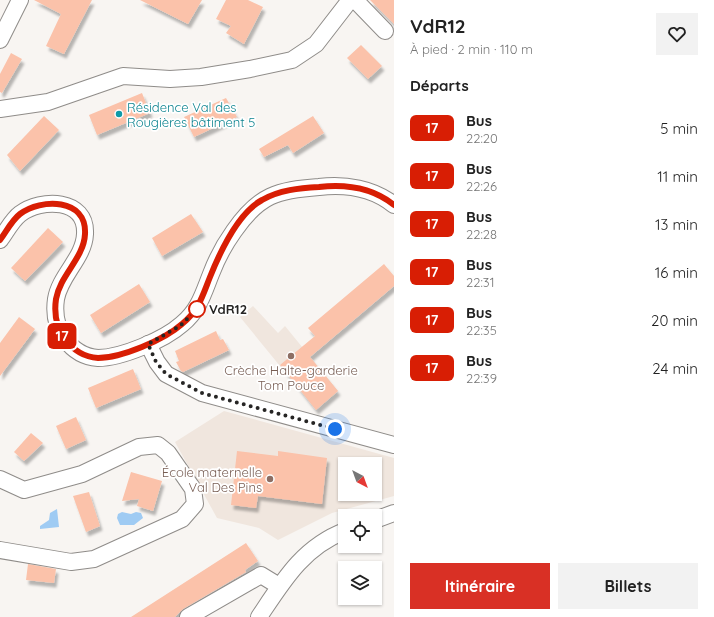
<!DOCTYPE html>
<html lang="fr">
<meta charset="utf-8">
<style>
:root{--surface:#fff;--page:#f2f2f2;--text:#222;--muted:#767676;--accent:#d93025}
body{margin:0;font-family:Quicksand,sans-serif;background:var(--page);color:var(--text);height:100vh;display:flex;flex-direction:column;font-size:15px;white-space:nowrap}
*{box-sizing:border-box;margin:0}
p{font-size:13px;color:var(--muted)}
.icon{flex:none;width:22px;height:22px;fill:none;stroke:currentColor;stroke-width:2;stroke-linecap:round;stroke-linejoin:round}
.map{position:relative;flex:1;overflow:hidden}
.panel{display:flex;flex-direction:column;background:var(--surface);width:320px}
.panel>*{flex:none}
.badge{padding:0 8px;border-radius:6px;font-size:14px;line-height:26px}
.needle{width:26px;rotate:139deg}
.buttons{position:absolute;left:338px;top:457px;display:grid;gap:8px}
.buttons a{display:grid;place-items:center;width:44px;height:44px;border-radius:0px;background:var(--surface);box-shadow:0 1px 3px #0004;font-size:20px}
.you{position:absolute;width:20px;height:20px;margin:-10px;border:3px solid #fff;border-radius:50%;background:#1a73e8;box-shadow:0 0 0 6px #1a73e833}
.map>.badge{position:absolute;translate:-50% -50%;box-shadow:0 0 0 2px #fff}
h2{padding:0 16px;font-size:15px;line-height:36px}
.round{display:grid;place-items:center;flex:none;width:42px;height:42px;border-radius:0px;background:var(--page)}
.head{display:flex;align-items:center;justify-content:space-between;height:68px;padding:0 16px}
h1{font-size:19px;font-weight:700;line-height:30px}
.cta{display:flex;gap:8px;margin-top:auto;padding:8px 16px}
.cta a{flex:1;height:46px;border-radius:0px;background:var(--accent);color:#fff;font-size:16px;font-weight:700;line-height:46px;text-align:center}
.cta a+a{background:var(--page);color:var(--text)}
ul{padding:0;list-style:none}
li{display:flex;align-items:center;gap:12px;height:48px;padding:0 16px}
li div{flex:1}
li b{display:block;font-size:15px}
li em{font-style:normal}
li .badge{min-width:44px;font-weight:700;text-align:center}
main{display:flex;flex:1;min-height:0}
.map>svg:first-child{display:block}
</style>
<main>
<div class="map">
<svg width="394" height="617" viewBox="0 0 394 617">
<defs>
<filter id="shadow"><feDropShadow dx="2.5" dy="4.5" stdDeviation="1" flood-color="#0004"/></filter>
</defs>
<rect width="100%" height="100%" fill="#f8f5f2"/>
<g fill="#f0e6de" fill-rule="evenodd">
<polygon points="253,306 278,333 285,326 338,391 316,410 240,317"/>
<path d="M224,411L394,458V496L332,513L278,540L259,528L217,518L175,442ZM345,464H375V494H345Z"/>
</g>
<g fill="#9fcbf3">
<polygon points="57,509 59,527 40,529 40,526 49,520 50,513"/>
<polygon points="122,512 131,514 136,512 141,513 143,518 134,525 120,525 117,518 118,514"/>
</g>
<g fill="#fbc2aa" filter="url(#shadow)">
<polygon points="34,0 92,0 64,54 46,46 61,14"/>
<polygon points="140,0 202,0 188,24"/>
<polygon points="226,0 248,0 263,7 244,44 226,33 231,26 216,19"/>
<polygon points="370,0 394,0 394,24"/>
<polygon points="361,45 382,66 368,79 347,58"/>
<polygon points="11,53 22,59 2,93 0,92 0,74"/>
<polygon points="142,93 150,113 97,135 89,115"/>
<polygon points="226,98 237,117 194,137 184,117"/>
<polygon points="44,116 59,130 20,171 7,155"/>
<polygon points="313,116 324,133 293,153 288,145 264,157 259,149"/>
<polygon points="191,214 203,232 162,256 152,238"/>
<polygon points="48,228 63,242 25,281 11,268"/>
<polygon points="384,264 394,276 394,286 310,357 338,391 316,410 280,365 315,336 308,328"/>
<polygon points="139,284 150,302 101,333 90,315"/>
<polygon points="19,317 35,329 0,376 0,343"/>
<polygon points="216,331 220,340 223,339 229,350 183,372 181,371 176,362 179,361 175,351"/>
<polygon points="133,369 141,389 96,408 88,388"/>
<polygon points="76,417 86,440 66,449 56,426"/>
<polygon points="31,433 43,443 24,461 14,452"/>
<polygon points="237,451 278,456 278,451 327,458 322,504 258,496 256,508 231,505"/>
<polygon points="131,472 162,481 153,511 137,506 139,499 122,501"/>
<polygon points="89,492 100,526 86,532 73,496"/>
<polygon points="246,543 258,561 245,570 246,572 183,609 175,617 131,617"/>
<polygon points="28,564 56,569 54,583 26,580"/>
</g>
<g fill="none" stroke-linecap="round" stroke-linejoin="round">
<g stroke="#8f8c89" stroke-width="18">
<g id="street">
<polyline points="355,0 385,31"/>
<polyline points="0,40 20,0"/>
<polyline points="0,109 48,102 123,76 170,79 201,77 250,69 292,60 316,44 350,0"/>
<path d="M0,240C6,232 12,220 20,214C41,198 87,198 85,234C84,258 60,275 56,299C54,313 56,327 65,339C73,350 84,357 98,358C121,358 164,340 182,324C199,310 203,294 211,274C217,258 224,245 234,231C259,195 277,190 319,187C345,184 373,188 394,205"/>
<polyline points="148,344 157,362 166,374 202,393 394,445"/>
<polyline points="0,479 24,490 82,474 139,447 158,445 168,453 193,489 195,504 182,519 94,559 71,562 0,550"/>
<polyline points="375,520 394,513"/>
<polyline points="188,617 261,575 279,586"/>
<path d="M259,617C283,581 303,547 345,531"/>
</g>
</g>
<use href="#street" stroke="#fff" stroke-width="16"/>
</g>
<g fill="none" stroke-linecap="round" stroke-linejoin="round">
<g stroke="#fff" stroke-width="9">
<path id="line" d="M0,240C6,232 12,220 20,214C41,198 87,198 85,234C84,258 60,275 56,299C54,313 56,327 65,339C73,350 84,357 98,358C121,358 164,340 182,324C199,310 202,297 210,277C220,252 238,213 262,200C279,190 300,188 319,187C345,184 373,188 394,205"/>
</g>
<use href="#line" stroke="#d81e04" stroke-width="6"/>
<polyline stroke="#262524" stroke-width="4" stroke-dasharray="0 7.2" points="197,309 180,326 148,344 156,362 166,374 202,393 335,429"/>
</g>
<circle fill="#0f9aa8" stroke="#fff" stroke-width="1.5" cx="119" cy="114" r="4"/>
<circle fill="#fff" stroke="#d81e04" stroke-width="2" cx="197" cy="309" r="8"/>
<g fill="#8d6e63" stroke="#fff" stroke-width="1.5">
<circle cx="291" cy="356" r="4"/>
<circle cx="270" cy="479" r="4"/>
</g>
<g text-anchor="middle" stroke-width="3.5" stroke-linejoin="round" paint-order="stroke">
<g font-size="13" fill="#0d838f" stroke="#fff" text-anchor="start">
<text x="127" y="112">Résidence Val des<tspan x="127" dy="15">Rougières bâtiment 5</tspan></text>
</g>
<g font-size="13" font-weight="bold" fill="#262524" stroke="#fff" text-anchor="start">
<text x="209" y="314">VdR12</text>
</g>
<g font-size="13" fill="#785e54" stroke="#fff">
<text x="291" y="375">Crèche Halte-garderie<tspan x="291" dy="15">Tom Pouce</tspan></text>
<text x="262" y="477" text-anchor="end">École maternelle<tspan x="262" dy="15">Val Des Pins</tspan></text>
</g>
</g>
</svg>
<div class="buttons">
<a><svg class="needle" viewBox="-14 -14 28 28"><path d="M0-13l5 13h-10z" fill="#e53935"/><path d="M0 13l5-13h-10z" fill="#767676"/></svg></a>
<a><svg class="icon" aria-label="locate" viewBox="0 0 24 24"><circle cx="12" cy="12" r="6"/><path d="M12 2v4M12 18v4M2 12h4M18 12h4"/></svg></a>
<a><svg class="icon" aria-label="layers" viewBox="0 0 24 24"><path d="M12 4l9 5-9 5-9-5zM3 14l9 5 9-5"/></svg></a>
</div>
<div class="you" style="left:335px;top:429px"></div>
<b class="badge" style="left:62px;top:336px;background:#d81e04;color:#fff">17</b>
</div>
<section class="panel">
<div class="head"><div><h1>VdR12</h1><p>À pied · 2 min · 110 m</p></div><a class="round"><svg class="icon" aria-label="heart" viewBox="0 0 24 24"><path d="M12 20l-8-8c-3-5 5-10 8-4 3-6 11-1 8 4z"/></svg></a></div>
<h2>Départs</h2>
<ul>
<li><span class="badge" style="background:#d81e04;color:#fff">17</span><div><b>Bus</b><p>22:20</p></div><em>5 min</em></li>
<li><span class="badge" style="background:#d81e04;color:#fff">17</span><div><b>Bus</b><p>22:26</p></div><em>11 min</em></li>
<li><span class="badge" style="background:#d81e04;color:#fff">17</span><div><b>Bus</b><p>22:28</p></div><em>13 min</em></li>
<li><span class="badge" style="background:#d81e04;color:#fff">17</span><div><b>Bus</b><p>22:31</p></div><em>16 min</em></li>
<li><span class="badge" style="background:#d81e04;color:#fff">17</span><div><b>Bus</b><p>22:35</p></div><em>20 min</em></li>
<li><span class="badge" style="background:#d81e04;color:#fff">17</span><div><b>Bus</b><p>22:39</p></div><em>24 min</em></li>
</ul>
<div class="cta"><a>Itinéraire</a><a>Billets</a></div>
</section>
</main>
